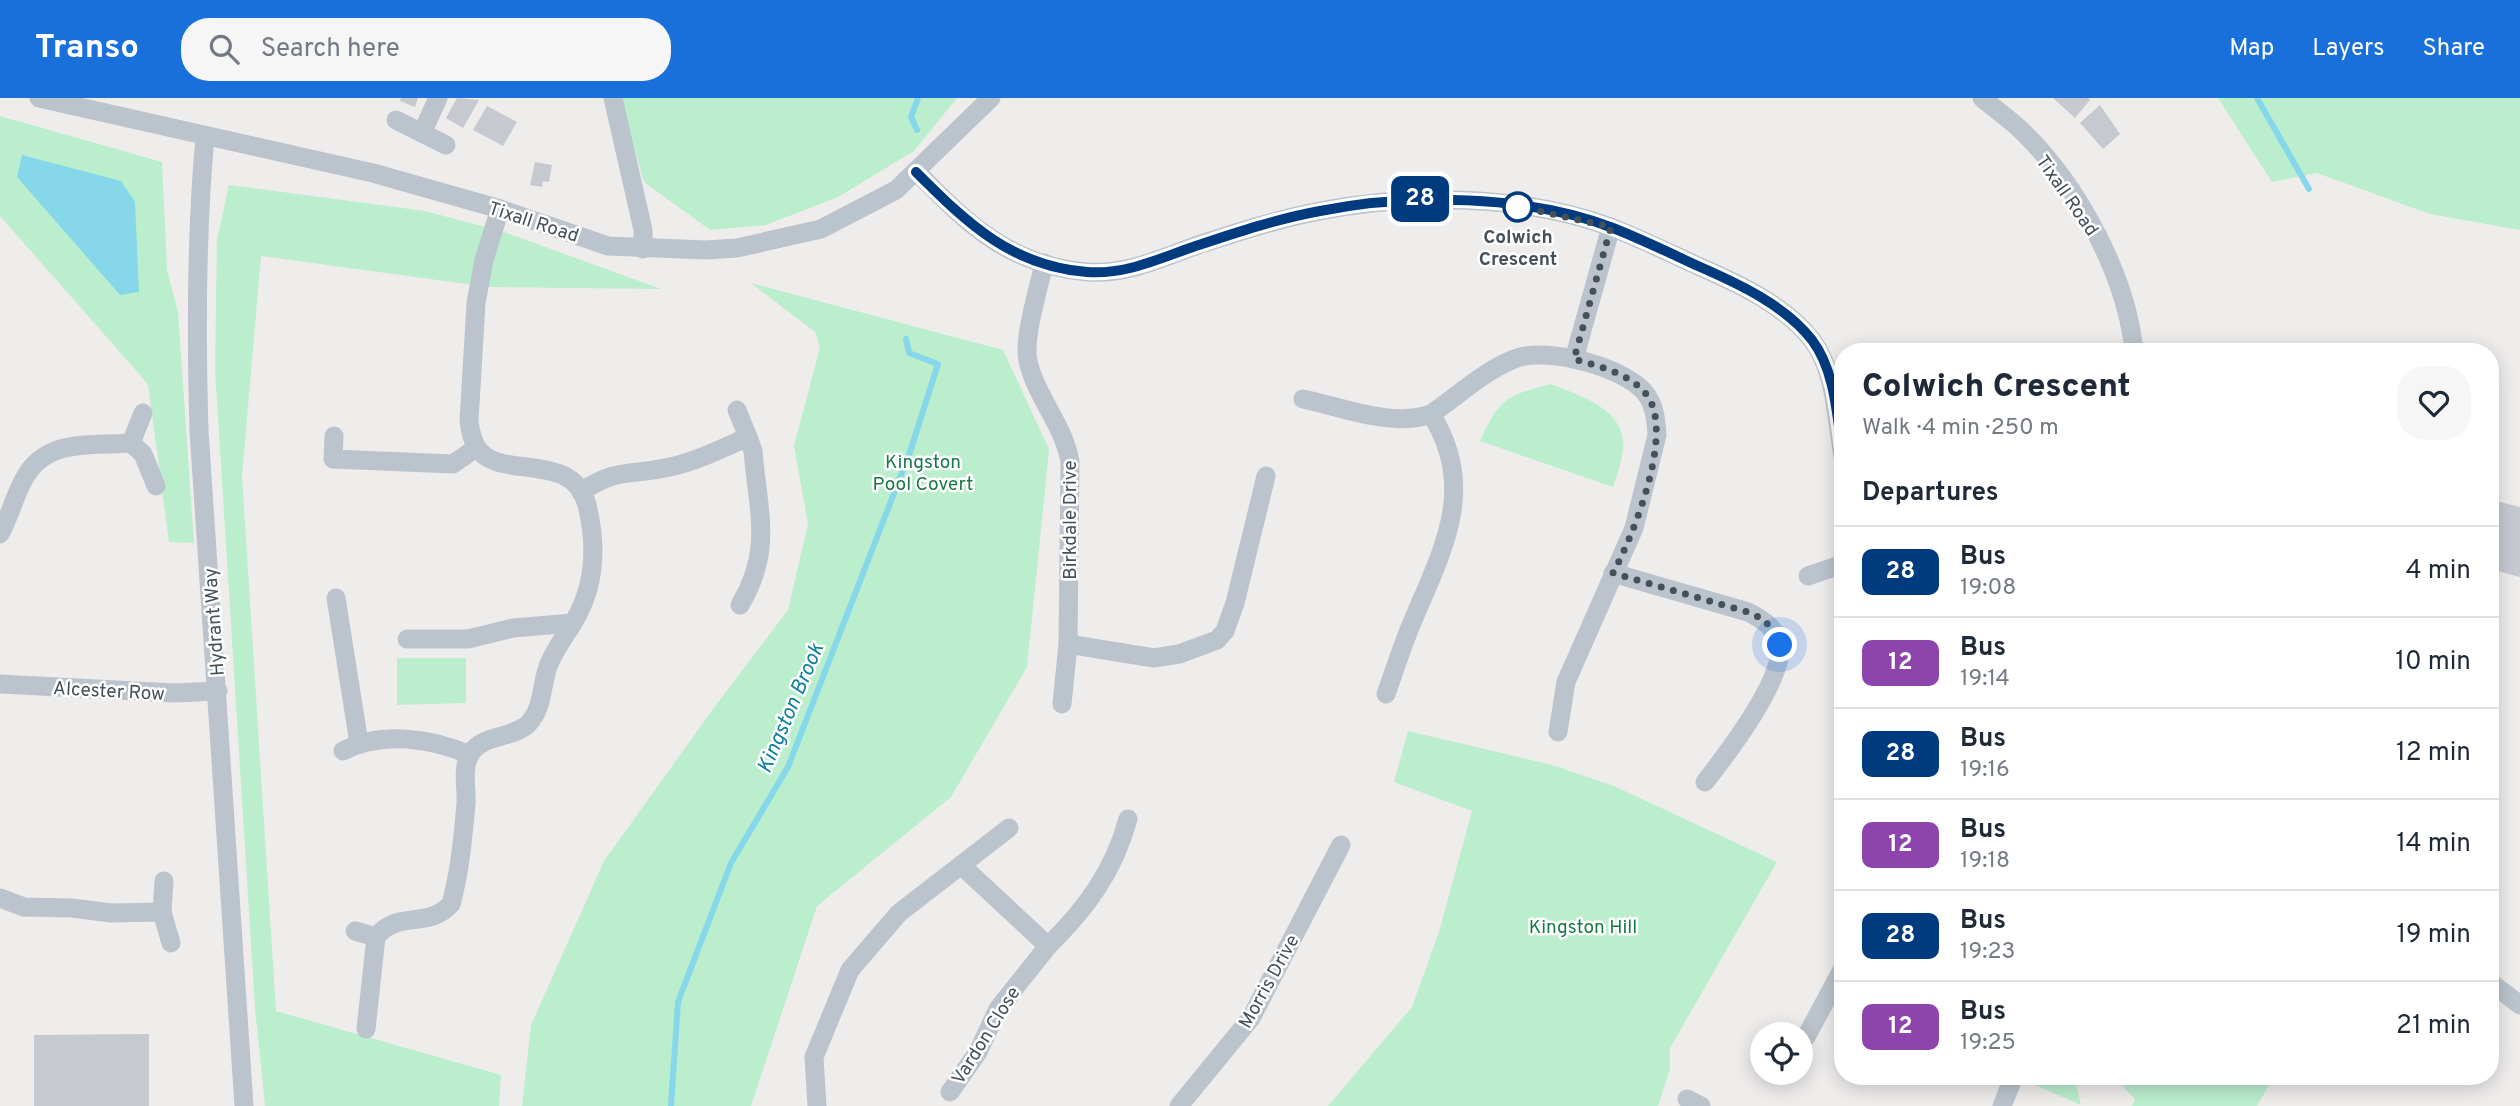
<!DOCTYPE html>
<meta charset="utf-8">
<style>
:root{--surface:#fff;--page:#f6f6f7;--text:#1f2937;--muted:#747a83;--line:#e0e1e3;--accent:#1a70db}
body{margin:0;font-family:Overpass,sans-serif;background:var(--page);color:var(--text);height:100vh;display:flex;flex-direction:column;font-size:26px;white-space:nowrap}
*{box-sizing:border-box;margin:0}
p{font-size:23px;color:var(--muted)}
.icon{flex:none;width:38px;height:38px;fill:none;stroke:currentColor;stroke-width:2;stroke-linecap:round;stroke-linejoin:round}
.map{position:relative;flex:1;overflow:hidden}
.side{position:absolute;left:1834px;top:245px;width:665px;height:742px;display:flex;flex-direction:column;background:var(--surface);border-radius:28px;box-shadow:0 4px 18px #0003}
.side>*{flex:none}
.badge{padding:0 14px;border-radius:10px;font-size:24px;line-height:46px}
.buttons{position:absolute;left:1750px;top:924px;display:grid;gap:14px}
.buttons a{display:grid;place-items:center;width:63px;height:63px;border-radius:50%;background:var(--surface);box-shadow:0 4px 18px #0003;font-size:35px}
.you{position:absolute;width:35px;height:35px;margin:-18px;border:5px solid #fff;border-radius:50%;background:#1a73e8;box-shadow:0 0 0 10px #1a73e833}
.map>.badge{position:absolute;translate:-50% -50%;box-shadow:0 0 0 4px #fff}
h2{padding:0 28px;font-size:26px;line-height:63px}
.round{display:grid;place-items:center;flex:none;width:74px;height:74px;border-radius:28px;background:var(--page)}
.headline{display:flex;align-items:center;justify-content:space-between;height:119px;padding:0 28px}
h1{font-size:33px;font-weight:800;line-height:52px}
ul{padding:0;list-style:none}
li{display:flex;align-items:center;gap:21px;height:91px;padding:0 28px;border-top:2px solid var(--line)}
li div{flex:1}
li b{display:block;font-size:26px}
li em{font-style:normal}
li .badge{min-width:77px;font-weight:700;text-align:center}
header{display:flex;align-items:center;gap:42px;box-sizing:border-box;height:98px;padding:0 35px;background:var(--accent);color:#fff}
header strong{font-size:33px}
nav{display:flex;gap:38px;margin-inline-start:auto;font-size:24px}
.search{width:490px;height:63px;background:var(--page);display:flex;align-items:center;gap:18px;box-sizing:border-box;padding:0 24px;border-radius:28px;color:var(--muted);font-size:26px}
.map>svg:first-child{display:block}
</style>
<header>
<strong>Transo</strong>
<div class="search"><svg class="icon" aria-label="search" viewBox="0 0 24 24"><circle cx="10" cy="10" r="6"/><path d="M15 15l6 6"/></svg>Search here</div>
<nav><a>Map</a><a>Layers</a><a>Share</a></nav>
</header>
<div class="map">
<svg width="2520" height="1008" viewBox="0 0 2520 1008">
<rect width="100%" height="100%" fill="#efecec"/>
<g fill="#baeecd">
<polygon points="620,0 957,0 914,53 838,99 766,127 710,132 644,84"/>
<polygon points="2218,0 2520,0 2520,132 2430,116 2317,75 2272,84"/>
<polygon points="0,18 162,64 167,172 178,214 194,445 169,444 148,286 0,118"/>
<polygon points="229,87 425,113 504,134 661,191 489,189 261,158 242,378 276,913 501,977 499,1008 265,1008 255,910 215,271 217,142"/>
<polygon points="751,185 1003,252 1049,351 1027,569 951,699 817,808 751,1008 522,1008 531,927 604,763 713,611 788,512 808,426 794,348 820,249 815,234"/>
<path d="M1551,286C1580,298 1627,311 1623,351C1622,363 1617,377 1613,389L1480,343C1500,300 1505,298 1551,286Z"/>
<polygon points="397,560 466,560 466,605 397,607"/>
<polygon points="1408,633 1552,667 1614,688 1777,764 1670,950 1670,971 1658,1008 1328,1008 1412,909 1439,834 1472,713 1394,684"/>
<polygon points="2022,978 2074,978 2081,1007 2021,981"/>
<polygon points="2113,978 2274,978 2257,1008 2132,1008 2135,1001"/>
</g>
<polygon fill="#87d7ea" points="22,57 121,83 135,104 139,194 120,197 17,79"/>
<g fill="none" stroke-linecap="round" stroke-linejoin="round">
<g stroke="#87d7ea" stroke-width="6">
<polyline points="2257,0 2309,91"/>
<polyline points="917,32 911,19 918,0"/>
<polyline points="671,1008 678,904 731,765 788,669 910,354 938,266 909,255 906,241"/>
</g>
</g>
<g fill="#c6c9cf">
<polygon points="401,0 418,0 415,9 400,3"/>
<polygon points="457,0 479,2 463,30 446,20"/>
<polygon points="2053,0 2088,0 2090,2 2075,20"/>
<polygon points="2100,7 2120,36 2103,51 2080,25"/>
<polygon points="487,8 517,24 503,48 473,32"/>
<polygon points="535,64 552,67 549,84 543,83 542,89 530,87"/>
<polygon points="2496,403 2520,409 2520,479 2490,471 2490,414 2493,415"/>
<polygon points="149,936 149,1008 34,1008 34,937"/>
</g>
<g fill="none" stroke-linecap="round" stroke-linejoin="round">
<g stroke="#bbc4cc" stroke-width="19">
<polyline points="39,0 373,75 500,111 608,148 706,152 737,150 821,131 896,92 991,0"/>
<polyline points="613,0 643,132 643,151"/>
<path d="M1982,0C1996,12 2011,22 2024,35C2078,88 2127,178 2134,254"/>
<polyline points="396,22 446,47"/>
<polyline points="422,35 438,0"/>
<path d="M205,39C196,137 196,234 199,333L244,1008"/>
<path d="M917,74C967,126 1011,168 1087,174C1126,177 1162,160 1198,147C1238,134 1278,121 1320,113C1408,95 1528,97 1613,130C1641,141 1670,155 1698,168C1737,185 1785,207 1812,242C1836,274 1836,320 1843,358"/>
<path d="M1044,165C1039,190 1023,239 1028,263C1036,299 1064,327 1070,364L1068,546L1062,606"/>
<polyline points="1574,261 1611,129"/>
<path d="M1303,301C1342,309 1393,330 1431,316C1458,298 1486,271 1517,260C1549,249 1625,269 1646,296C1655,308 1656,323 1657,337L1634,430L1566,584L1558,634"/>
<polyline points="737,312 748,339"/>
<polyline points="334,338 333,361 453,366 476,350"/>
<polyline points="131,345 143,315"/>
<path d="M581,394C617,369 632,378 670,369C697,363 723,350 748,339L753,353C758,414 773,452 740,507"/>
<path d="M0,436C10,418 14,399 24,381C46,340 90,348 131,345L143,356L156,388"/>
<path d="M1613,475L1748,514C1762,521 1778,531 1780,548C1783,583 1727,656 1705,684"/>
<polyline points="1808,478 1843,466"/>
<polyline points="336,500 359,645"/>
<polyline points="407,541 468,541 513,530 573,525"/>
<polyline points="1068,546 1154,560 1179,556 1217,542 1225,533 1235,505 1266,378"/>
<polyline points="0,586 175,595 218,593"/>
<path d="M1386,596C1395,571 1403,545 1414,520C1444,449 1477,389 1431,316"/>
<path d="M343,653C382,633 431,640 470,657"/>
<polyline points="0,800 24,809 72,810 111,815 162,814 171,845"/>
<polyline points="162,814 164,783"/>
<polyline points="355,833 376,839"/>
<path d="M1048,848C1086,811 1114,773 1128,721"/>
<polyline points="2490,884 2520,907"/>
<path d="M366,931L376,839C399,811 427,832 451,806C460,774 463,738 466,706C467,690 462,673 469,658C481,635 511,642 528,626C544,610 541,585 549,566C555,551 565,538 573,525C596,488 597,448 587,407C572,350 497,385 476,348C472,341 470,331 469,323L476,205L484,162L500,111"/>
<polyline points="1806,939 1843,870"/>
<polyline points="950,994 978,954 998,911 1048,848 962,768"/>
<polyline points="1687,1001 1701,1008"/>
<polyline points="817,1008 814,959 850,872 899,815 1009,730"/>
<polyline points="1179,1008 1251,920 1341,747"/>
<polyline points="2002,1008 2014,978"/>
</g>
</g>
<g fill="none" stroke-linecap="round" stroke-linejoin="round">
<g stroke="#fff" stroke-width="16">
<path id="line" d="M916,74C967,125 1011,168 1087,174C1125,177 1158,161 1193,149C1235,135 1276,121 1320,113C1408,95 1528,97 1613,130C1641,141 1670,155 1698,168C1737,185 1785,207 1812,242C1836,274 1837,320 1843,358"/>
</g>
<use href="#line" stroke="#003b80" stroke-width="10"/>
<path stroke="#455059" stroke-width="7" stroke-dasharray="0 12.6" d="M1518,109L1511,107L1611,129L1574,261C1599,269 1628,274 1646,296C1676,333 1633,438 1613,475L1748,514L1765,522L1780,547"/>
</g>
<circle fill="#fff" stroke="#003b80" stroke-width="3.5" cx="1518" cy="109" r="14"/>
<g text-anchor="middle" stroke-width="5" stroke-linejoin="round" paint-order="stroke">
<g font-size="19" fill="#455059" stroke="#fff">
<text transform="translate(2068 97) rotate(55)" y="7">Tixall Road</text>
<text transform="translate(534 123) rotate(18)" y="7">Tixall Road</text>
<text transform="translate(1069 422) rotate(-90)" y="7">Birkdale Drive</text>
<text transform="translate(213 524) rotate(-94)" y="7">Hydrant Way</text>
<text transform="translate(109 592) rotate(3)" y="7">Alcester Row</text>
<text transform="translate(1268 883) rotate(-61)" y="7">Morris Drive</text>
<text transform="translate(985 937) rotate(-58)" y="7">Vardon Close</text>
</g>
<g font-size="19" font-weight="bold" fill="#455059" stroke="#fff">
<text x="1518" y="145">Colwich<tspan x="1518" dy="22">Crescent</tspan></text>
</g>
<g font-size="19" fill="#177947" stroke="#fff">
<text x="923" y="370">Kingston<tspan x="923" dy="22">Pool Covert</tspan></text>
<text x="1583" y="835">Kingston Hill</text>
</g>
<g font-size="21" font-style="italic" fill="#0d809d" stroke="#fff">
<text transform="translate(790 610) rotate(-67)" y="7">Kingston Brook</text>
</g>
</g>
</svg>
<div class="buttons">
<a><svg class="icon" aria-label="locate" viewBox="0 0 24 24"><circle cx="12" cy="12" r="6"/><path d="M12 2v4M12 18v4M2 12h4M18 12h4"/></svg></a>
</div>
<div class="you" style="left:1780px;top:547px"></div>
<b class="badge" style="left:1420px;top:101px;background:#003b80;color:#fff">28</b>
<section class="side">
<div class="headline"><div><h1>Colwich Crescent</h1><p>Walk · 4 min · 250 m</p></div><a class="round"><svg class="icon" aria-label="heart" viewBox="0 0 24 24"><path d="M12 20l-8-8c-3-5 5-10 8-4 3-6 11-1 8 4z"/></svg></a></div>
<h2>Departures</h2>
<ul>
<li><span class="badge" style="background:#003b80;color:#fff">28</span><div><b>Bus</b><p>19:08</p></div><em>4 min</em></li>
<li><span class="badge" style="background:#8e44ad;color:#fff">12</span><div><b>Bus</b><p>19:14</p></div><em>10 min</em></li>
<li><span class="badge" style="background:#003b80;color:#fff">28</span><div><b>Bus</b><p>19:16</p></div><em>12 min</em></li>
<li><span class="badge" style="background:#8e44ad;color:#fff">12</span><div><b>Bus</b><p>19:18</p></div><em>14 min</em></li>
<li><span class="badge" style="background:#003b80;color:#fff">28</span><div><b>Bus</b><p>19:23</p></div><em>19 min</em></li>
<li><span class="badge" style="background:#8e44ad;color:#fff">12</span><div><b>Bus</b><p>19:25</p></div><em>21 min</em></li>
</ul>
</section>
</div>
